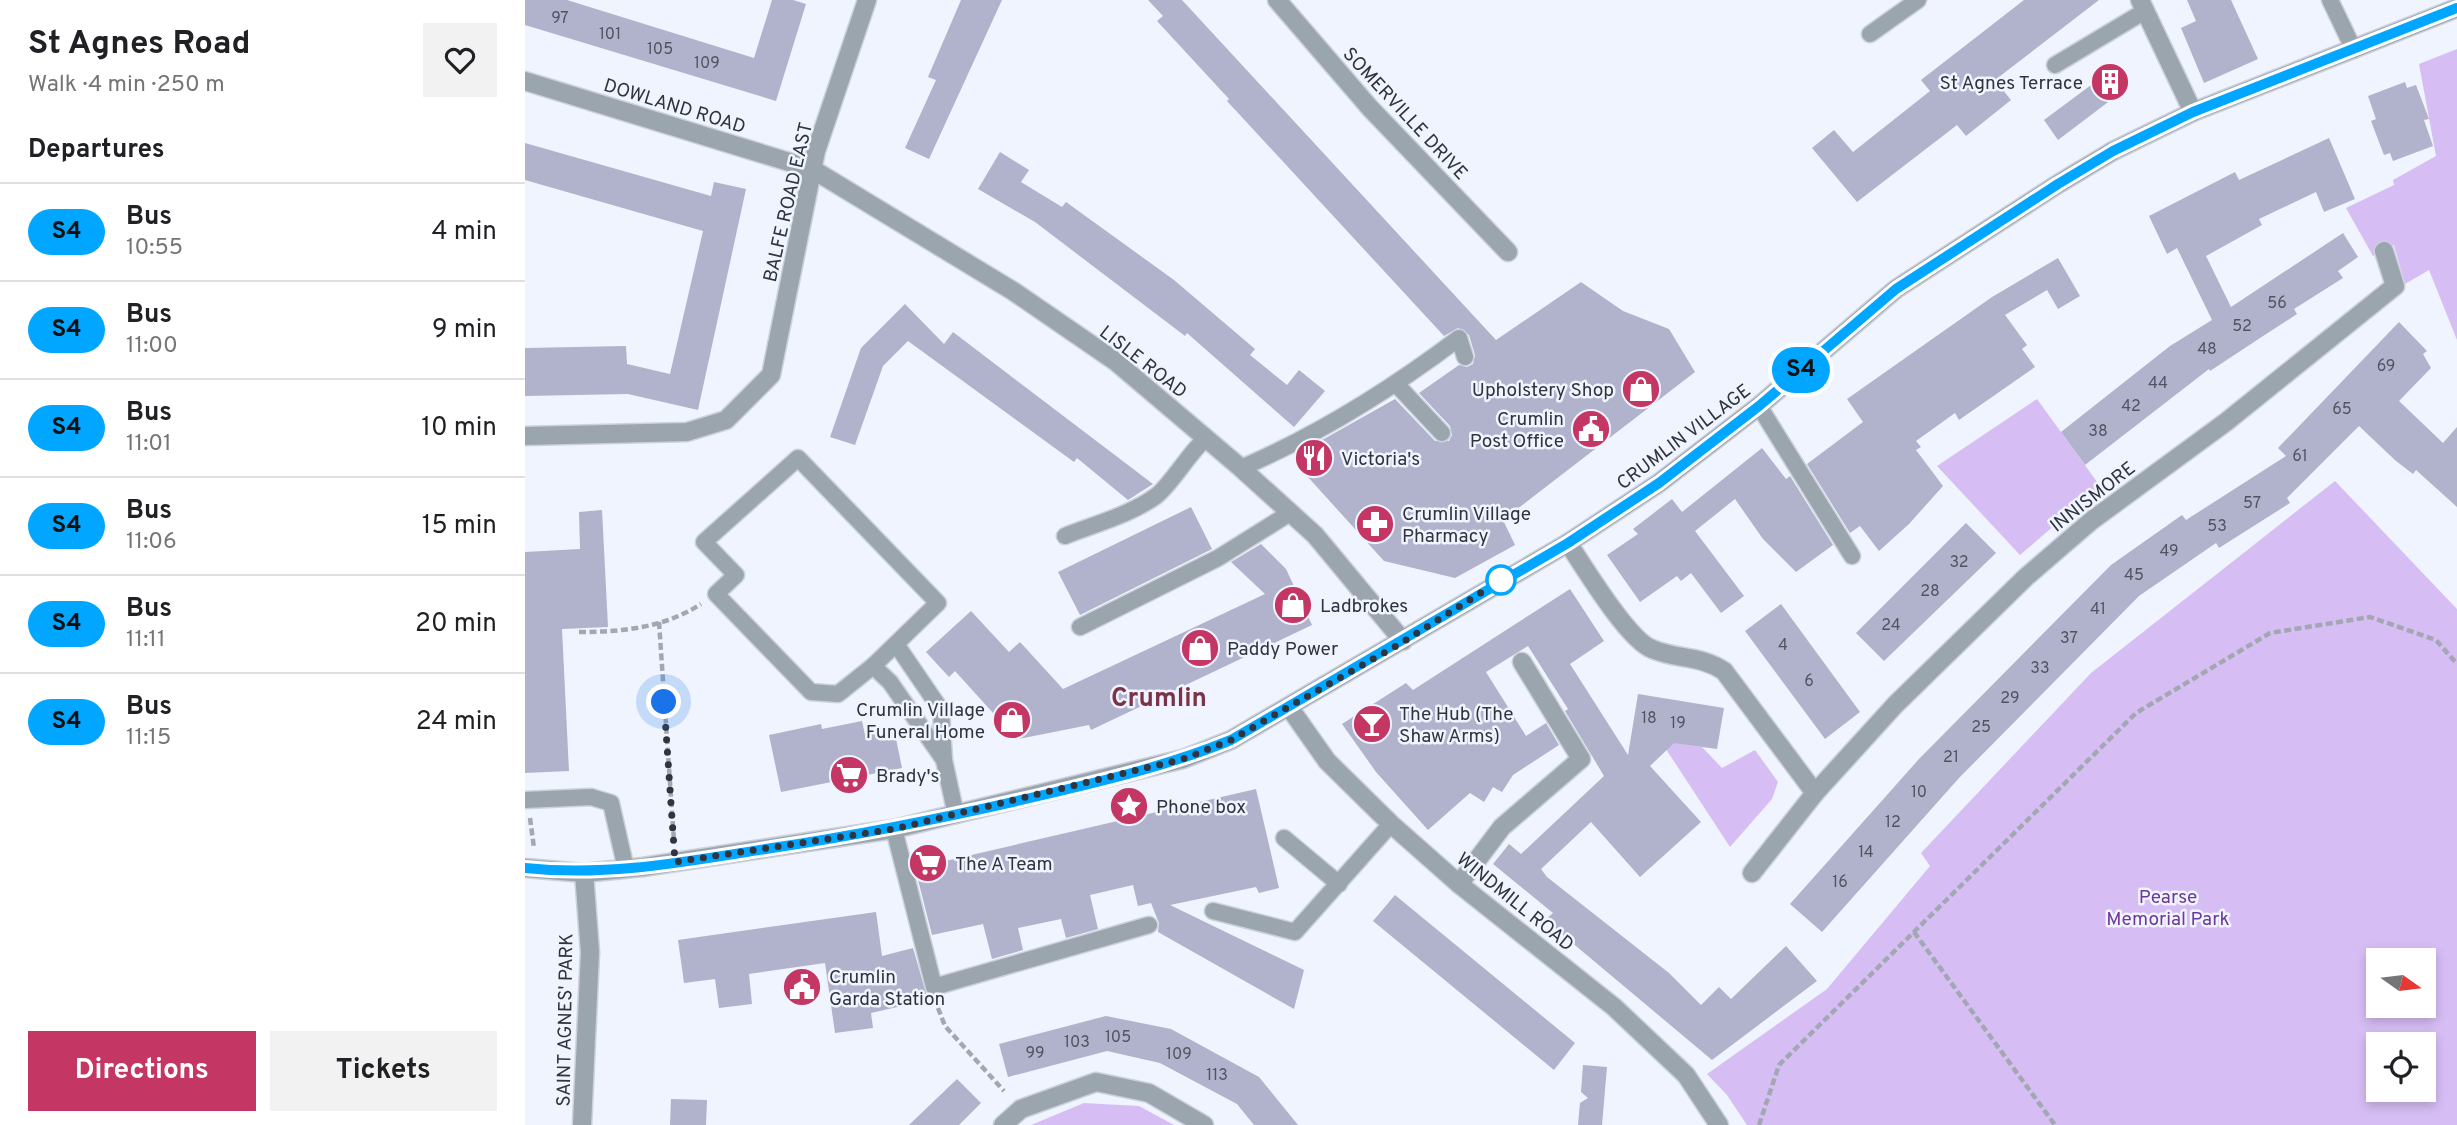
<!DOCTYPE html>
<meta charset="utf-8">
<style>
:root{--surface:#fff;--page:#f2f2f2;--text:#202124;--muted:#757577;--line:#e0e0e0;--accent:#c43765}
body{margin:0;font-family:Overpass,sans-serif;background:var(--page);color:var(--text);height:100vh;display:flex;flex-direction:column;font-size:26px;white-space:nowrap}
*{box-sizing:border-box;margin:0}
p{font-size:23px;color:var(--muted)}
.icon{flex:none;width:38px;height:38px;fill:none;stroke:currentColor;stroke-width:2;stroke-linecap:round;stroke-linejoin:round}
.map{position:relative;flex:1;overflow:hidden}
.drawer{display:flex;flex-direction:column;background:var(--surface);width:525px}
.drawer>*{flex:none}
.badge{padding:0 14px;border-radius:23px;font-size:24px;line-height:46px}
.needle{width:46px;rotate:104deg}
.buttons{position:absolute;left:1841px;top:948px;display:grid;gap:14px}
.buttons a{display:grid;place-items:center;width:70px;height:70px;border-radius:0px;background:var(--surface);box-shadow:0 4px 10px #0003;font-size:35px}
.you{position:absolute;width:35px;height:35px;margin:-18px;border:5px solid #fff;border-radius:50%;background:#1a73e8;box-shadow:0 0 0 10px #1a73e833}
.map>.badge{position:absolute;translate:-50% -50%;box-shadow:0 0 0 4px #fff}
h2{padding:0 28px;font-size:26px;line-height:63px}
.round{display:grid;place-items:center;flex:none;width:74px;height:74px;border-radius:0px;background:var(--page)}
.headline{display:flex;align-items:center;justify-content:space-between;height:119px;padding:0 28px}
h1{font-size:33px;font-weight:700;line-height:52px}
.button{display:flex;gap:14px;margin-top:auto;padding:14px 28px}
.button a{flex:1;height:80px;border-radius:0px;background:var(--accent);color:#fff;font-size:28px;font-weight:700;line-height:80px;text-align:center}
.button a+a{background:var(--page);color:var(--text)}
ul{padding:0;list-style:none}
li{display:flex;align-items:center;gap:21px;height:98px;padding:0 28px;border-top:2px solid var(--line)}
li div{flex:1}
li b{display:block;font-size:26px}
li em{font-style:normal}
li .badge{min-width:77px;font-weight:700;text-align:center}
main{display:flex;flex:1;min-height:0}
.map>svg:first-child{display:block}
</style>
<main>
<section class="drawer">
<div class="headline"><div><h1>St Agnes Road</h1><p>Walk · 4 min · 250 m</p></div><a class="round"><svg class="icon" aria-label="heart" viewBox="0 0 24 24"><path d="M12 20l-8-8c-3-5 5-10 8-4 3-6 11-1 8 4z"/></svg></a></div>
<h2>Departures</h2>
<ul>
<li><span class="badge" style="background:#00a6ff;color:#111">S4</span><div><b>Bus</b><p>10:55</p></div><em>4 min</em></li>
<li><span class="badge" style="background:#00a6ff;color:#111">S4</span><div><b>Bus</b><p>11:00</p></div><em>9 min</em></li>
<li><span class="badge" style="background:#00a6ff;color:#111">S4</span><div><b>Bus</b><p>11:01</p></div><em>10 min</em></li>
<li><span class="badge" style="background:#00a6ff;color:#111">S4</span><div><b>Bus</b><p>11:06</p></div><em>15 min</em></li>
<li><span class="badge" style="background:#00a6ff;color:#111">S4</span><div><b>Bus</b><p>11:11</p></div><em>20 min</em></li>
<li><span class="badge" style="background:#00a6ff;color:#111">S4</span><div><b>Bus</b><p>11:15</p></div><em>24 min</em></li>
</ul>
<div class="button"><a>Directions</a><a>Tickets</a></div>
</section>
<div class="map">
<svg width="1932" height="1125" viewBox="0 0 1932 1125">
<rect width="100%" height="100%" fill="#eff4fe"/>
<g fill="#d6bef5" fill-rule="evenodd">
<polygon points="1932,49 1932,340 1904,270 1880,284 1869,245 1848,256 1821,208 1869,185 1868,180 1911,156 1894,64"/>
<polygon points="1512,399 1575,486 1495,555 1412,466"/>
<path d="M1810,481L1932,609V1125H1222L1202,1095L1182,1074L1302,989L1405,866L1396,853L1566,673ZM1853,961H1899V1006H1853ZM1853,1045H1899V1090H1853Z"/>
<polygon points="1135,740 1177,747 1197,768 1230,750 1253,782 1247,799 1205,847"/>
<polygon points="559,1103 614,1106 649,1125 506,1125"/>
</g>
<g fill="#b1b2cc">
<polygon points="0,0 42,0 229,58 247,0 268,0 281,4 251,101 0,25"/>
<polygon points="436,0 477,0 404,159 380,148 411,80 403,77"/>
<polygon points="623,0 657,0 971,340 1056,282 1098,311 1144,329 1170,372 978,520 990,545 930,578 859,561 772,465 790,444 870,399 910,441 924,441 927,435 925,426 894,393 934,365 942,367 948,364 950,355 944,335 933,328 919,336 702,101 704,99 632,21 638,16"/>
<polygon points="1499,0 1574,0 1470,80 1486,100 1441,136 1432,125 1332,202 1287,148 1309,130 1328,152 1405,91 1396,80"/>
<polygon points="1662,0 1706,0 1733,59 1679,83 1656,28 1671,21"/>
<polygon points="1589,68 1603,87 1533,140 1519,120"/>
<polygon points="1880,82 1882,88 1891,85 1904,119 1899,120 1908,146 1868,161 1865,153 1859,155 1846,121 1851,119 1843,96"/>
<polygon points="1804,138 1830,199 1799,212 1791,192 1734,219 1737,225 1681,256 1706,307 1818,233 1833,257 1813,271 1818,278 1769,309 1772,314 1732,340 1685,371 1684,369 1560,465 1536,432 1645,346 1687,320 1652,248 1642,254 1624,216 1710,172 1714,180"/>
<polygon points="0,143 186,196 189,182 221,189 173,410 103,394 0,396 0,348 101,346 102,364 145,374 178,231 0,180"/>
<polygon points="475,152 504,170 496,182 537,207 541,202 649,280 730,349 725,355 762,385 774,370 800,391 769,427 662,333 660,336 510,222 453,189"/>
<polygon points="1533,258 1555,296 1533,309 1522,290 1480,315 1502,345 1497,349 1510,367 1434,420 1430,413 1391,441 1396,447 1391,450 1418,486 1384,524 1354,551 1335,526 1325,533 1282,464 1338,422 1322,399 1467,297"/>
<polygon points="380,304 419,344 428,332 628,484 603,500 552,458 549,462 383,341 358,366 330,445 305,437 336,348"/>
<polygon points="1874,322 1902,351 1898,354 1906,368 1874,401 1918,443 1932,427 1932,507 1891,470 1888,474 1871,461 1834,426 1762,498 1765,503 1694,548 1691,543 1614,596 1434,778 1297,932 1265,904 1394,759 1586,565 1657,515 1661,520 1761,456 1753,448"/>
<polygon points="1237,448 1261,479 1265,476 1308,545 1271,572 1238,539 1210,499 1170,531 1219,596 1196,613 1166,573 1156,581 1152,576 1115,602 1082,555 1113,534 1108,529 1147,499 1157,512"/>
<polygon points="666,507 687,549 555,615 533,572"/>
<polygon points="77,510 83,627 37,629 44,771 0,773 0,552 55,549 54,512"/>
<polygon points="1441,523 1471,553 1359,661 1331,633"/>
<polygon points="736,544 761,569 787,625 566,730 564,725 489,740 480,734 478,724 430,671 424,677 401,652 446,611 484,652 495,642 538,689 740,594 706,562"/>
<polygon points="1045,589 1079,641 1045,664 1103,755 1113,694 1199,708 1192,749 1149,743 1125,766 1176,822 1115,877 1066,822 1016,869 1022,877 1144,973 1176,1005 1194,987 1206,999 1261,946 1292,981 1187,1060 1020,920 1028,913 968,864 984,844 996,854 1079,776 1040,711 1043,709 1003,646 961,672 1001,736 1021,723 1034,745 988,775 977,792 968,787 959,802 945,793 903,830 851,772 817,724 881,683 888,690"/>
<polygon points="1256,604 1335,712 1300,739 1220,631"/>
<polygon points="337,721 340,735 369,729 377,768 256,792 244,735 296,724 297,729"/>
<polygon points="731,789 754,888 734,893 731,887 645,905 779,970 769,1009 633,932 634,923 626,903 613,906 608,885 565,895 573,929 541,938 536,919 493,928 498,950 467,959 458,924 407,935 390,868"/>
<polygon points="870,895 1050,1043 1029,1070 848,921"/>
<polygon points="351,912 357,956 388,948 403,1000 346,1013 348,1028 310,1033 300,963 224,974 227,1004 194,1008 190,979 159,983 153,940"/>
<polygon points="581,1016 646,1029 734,1077 773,1125 729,1125 712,1104 635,1063 582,1051 483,1077 474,1044"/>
<polygon points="1058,1065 1082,1067 1077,1125 1053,1125 1055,1103 1063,1098 1056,1092"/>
<polygon points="432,1079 456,1103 434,1125 384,1125"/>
<polygon points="146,1099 182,1100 181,1125 145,1125"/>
</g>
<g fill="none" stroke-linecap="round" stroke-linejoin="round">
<g stroke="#ccd1db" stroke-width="19">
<g id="service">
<polyline points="1805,0 1829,50"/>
<polyline points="1345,34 1393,0"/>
<polyline points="1530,65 1620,11"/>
<polyline points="872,385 917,433"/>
<polyline points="1234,406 1327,556"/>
<polygon points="273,458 413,603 348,666 313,694 286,692 191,594 211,575 179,542"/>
<path d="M716,468C795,434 865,390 934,338L940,357"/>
<path d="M540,536C570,524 605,515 631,496C645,486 664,453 681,438"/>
<polyline points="555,627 693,558 765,513"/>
<polyline points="371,644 416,710 419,760 431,815"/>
<polyline points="348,666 365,682 419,760"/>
<polyline points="0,800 66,797 86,803 101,869"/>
<polyline points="369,829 409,987 624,925"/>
<polyline points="759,838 814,884"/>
<polyline points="688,911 770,932 866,824"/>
</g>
</g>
<g stroke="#ccd1db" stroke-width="21">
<g id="minor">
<polyline points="752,0 845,108 983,252"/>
<polyline points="1615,0 1668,112"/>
<polyline points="0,81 287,169 488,291 590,361 716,468 790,535 878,641"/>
<polyline points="0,436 162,432 201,420 246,375 291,151 342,0"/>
<path d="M1043,543C1059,567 1103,640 1127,649C1153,660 1175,655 1199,671L1290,793L1370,705L1501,577L1566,521L1701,422L1870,286L1859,251"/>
<polyline points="764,707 802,761 866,824 934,884 1089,1007 1161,1075 1194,1125"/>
<polyline points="1227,873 1290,793"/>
<polyline points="934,884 977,827 1056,759 997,662"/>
<polyline points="57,1125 65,952 59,873"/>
<polyline points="478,1125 496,1109 571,1082 624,1093 679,1125"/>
</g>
</g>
<g stroke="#ccd1db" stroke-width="21">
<polyline id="tertiary" points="0,868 59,873 118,867 369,829 658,759 706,740 1043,543 1134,483 1234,406 1371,289 1533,184 1588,151 1668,112 1932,8"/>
</g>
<g stroke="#a2a7b1" stroke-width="4.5" stroke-dasharray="7 3.5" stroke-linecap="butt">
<polyline points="134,622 149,841"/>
<path d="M54,632C96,632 139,628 176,604"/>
<polyline points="5,818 9,848"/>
<polyline points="1389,932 1530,1125"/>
<polyline points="413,1008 420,1026 479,1091"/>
<polyline points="1234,1125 1254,1065 1611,713 1745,633 1845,617 1911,640 1932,664"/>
</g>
<use href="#service" stroke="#9ba5ae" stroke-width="16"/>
<use href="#minor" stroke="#9ba5ae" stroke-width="18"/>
<use href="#tertiary" stroke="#9ba5ae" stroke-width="18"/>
</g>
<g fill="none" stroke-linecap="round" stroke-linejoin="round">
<g stroke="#fff" stroke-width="16">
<path id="line" d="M0,868C85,877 164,861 247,848C339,834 428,816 518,795C582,780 645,765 706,740L1043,543L1134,483L1234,406L1371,289L1533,184L1588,151L1668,112L1932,8"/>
</g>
<use href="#line" stroke="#00a6ff" stroke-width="10"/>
<polyline stroke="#2f343e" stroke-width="7" stroke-dasharray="0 12.6" points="139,702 150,862 369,829 658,759 706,740 751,714 878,642 976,580"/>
</g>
<defs>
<g id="building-disc" transform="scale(2.0125)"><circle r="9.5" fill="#c43765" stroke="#eff4fe"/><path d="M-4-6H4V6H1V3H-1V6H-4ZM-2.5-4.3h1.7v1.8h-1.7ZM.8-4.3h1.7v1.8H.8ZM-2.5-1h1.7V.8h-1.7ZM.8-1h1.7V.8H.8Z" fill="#fff"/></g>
<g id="shop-disc" transform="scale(2.0125)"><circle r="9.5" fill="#c43765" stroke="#eff4fe"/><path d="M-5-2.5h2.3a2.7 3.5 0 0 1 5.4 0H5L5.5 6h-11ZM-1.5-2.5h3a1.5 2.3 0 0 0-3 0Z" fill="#fff"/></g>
<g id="civic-disc" transform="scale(2.0125)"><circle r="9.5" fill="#c43765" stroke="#eff4fe"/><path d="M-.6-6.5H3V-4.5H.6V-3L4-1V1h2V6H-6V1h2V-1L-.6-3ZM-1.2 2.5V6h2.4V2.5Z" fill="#fff"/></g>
<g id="restaurant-disc" transform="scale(2.0125)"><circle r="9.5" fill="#c43765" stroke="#eff4fe"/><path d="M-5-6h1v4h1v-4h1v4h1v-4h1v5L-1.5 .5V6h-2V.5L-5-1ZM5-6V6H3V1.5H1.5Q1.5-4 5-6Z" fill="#fff"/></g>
<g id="pharmacy-disc" transform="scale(2.0125)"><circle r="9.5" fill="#c43765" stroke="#eff4fe"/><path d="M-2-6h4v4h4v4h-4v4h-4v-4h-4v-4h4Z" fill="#fff"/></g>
<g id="bar-disc" transform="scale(2.0125)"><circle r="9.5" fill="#c43765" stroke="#eff4fe"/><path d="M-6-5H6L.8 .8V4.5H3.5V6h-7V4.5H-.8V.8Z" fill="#fff"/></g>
<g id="supermarket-disc" transform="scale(2.0125)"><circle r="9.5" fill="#c43765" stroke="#eff4fe"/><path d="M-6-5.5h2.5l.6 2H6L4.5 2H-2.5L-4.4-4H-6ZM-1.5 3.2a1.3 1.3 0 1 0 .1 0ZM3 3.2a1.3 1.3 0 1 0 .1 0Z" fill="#fff"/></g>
<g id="sight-disc" transform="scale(2.0125)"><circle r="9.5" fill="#c43765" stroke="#eff4fe"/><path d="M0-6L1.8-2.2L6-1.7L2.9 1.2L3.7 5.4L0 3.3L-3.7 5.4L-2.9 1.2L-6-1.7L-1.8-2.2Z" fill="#fff"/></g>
</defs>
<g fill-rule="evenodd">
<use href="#building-disc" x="1585" y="82"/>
<use href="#shop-disc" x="1116" y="389"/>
<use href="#civic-disc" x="1066" y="429"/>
<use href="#restaurant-disc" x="789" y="458"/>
<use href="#pharmacy-disc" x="850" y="524"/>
<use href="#shop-disc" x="768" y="605"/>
<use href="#shop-disc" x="675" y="648"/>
<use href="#shop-disc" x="487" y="720"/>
<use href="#bar-disc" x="847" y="724"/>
<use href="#supermarket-disc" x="324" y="775"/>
<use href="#sight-disc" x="604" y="806"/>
<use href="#supermarket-disc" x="403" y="863"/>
<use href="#civic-disc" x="277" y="987"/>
</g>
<circle fill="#fff" stroke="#00a6ff" stroke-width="3.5" cx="976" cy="580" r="14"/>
<g text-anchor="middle" stroke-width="5" stroke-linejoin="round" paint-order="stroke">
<g font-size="16" fill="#505462">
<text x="35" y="23">97</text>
<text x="85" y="39">101</text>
<text x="135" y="54">105</text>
<text x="182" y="68">109</text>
<text x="1752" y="308">56</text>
<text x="1717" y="331">52</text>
<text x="1682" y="354">48</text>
<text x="1861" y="371">69</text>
<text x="1633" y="388">44</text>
<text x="1606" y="411">42</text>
<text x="1817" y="414">65</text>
<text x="1573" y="436">38</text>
<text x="1775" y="461">61</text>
<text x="1727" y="508">57</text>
<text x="1692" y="531">53</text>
<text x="1644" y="556">49</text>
<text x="1434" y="567">32</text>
<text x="1609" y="580">45</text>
<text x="1405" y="596">28</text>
<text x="1573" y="614">41</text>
<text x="1366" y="630">24</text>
<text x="1544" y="643">37</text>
<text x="1258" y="650">4</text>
<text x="1515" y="673">33</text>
<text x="1284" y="686">6</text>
<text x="1485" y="703">29</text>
<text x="1124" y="723">18</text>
<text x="1153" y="728">19</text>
<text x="1456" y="732">25</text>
<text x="1426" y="762">21</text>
<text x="1394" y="797">10</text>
<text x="1368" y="827">12</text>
<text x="1341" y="857">14</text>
<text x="1315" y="887">16</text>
<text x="593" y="1042">105</text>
<text x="552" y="1047">103</text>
<text x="510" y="1058">99</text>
<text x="654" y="1059">109</text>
<text x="692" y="1080">113</text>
</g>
<g font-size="19" fill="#2f343e" stroke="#eff4fe" text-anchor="start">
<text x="1558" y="89" text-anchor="end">St Agnes Terrace</text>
<text x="1089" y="396" text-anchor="end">Upholstery Shop</text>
<text x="1039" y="425" text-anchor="end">Crumlin<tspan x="1039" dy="22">Post Office</tspan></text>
<text x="816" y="465">Victoria's</text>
<text x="877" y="520">Crumlin Village<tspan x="877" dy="22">Pharmacy</tspan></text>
<text x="795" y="612">Ladbrokes</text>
<text x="702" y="655">Paddy Power</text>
<text x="460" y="716" text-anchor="end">Crumlin Village<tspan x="460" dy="22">Funeral Home</tspan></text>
<text x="874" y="720">The Hub (The<tspan x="874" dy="22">Shaw Arms)</tspan></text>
<text x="351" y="782">Brady's</text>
<text x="631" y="813">Phone box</text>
<text x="430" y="870">The A Team</text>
<text x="304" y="983">Crumlin<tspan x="304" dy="22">Garda Station</tspan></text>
</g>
<g font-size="19" fill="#2f343e" stroke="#eff4fe">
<text transform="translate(150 105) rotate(17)" y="7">DOWLAND ROAD</text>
<text transform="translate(881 113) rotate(47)" y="7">SOMERVILLE DRIVE</text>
<text transform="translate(262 202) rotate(-77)" y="7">BALFE ROAD EAST</text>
<text transform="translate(619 361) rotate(38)" y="7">LISLE ROAD</text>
<text transform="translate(1158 436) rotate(-37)" y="7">CRUMLIN VILLAGE</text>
<text transform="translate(1567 496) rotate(-38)" y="7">INNISMORE</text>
<text transform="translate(991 901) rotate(39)" y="7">WINDMILL ROAD</text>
<text transform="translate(39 1020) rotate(-89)" y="7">SAINT AGNES' PARK</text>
</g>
<g font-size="19" fill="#6d389d" stroke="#eff4fe">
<text x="1643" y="903">Pearse<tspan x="1643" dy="22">Memorial Park</tspan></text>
</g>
<g font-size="26" font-weight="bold" fill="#7a3447" stroke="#eff4fe">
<text x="634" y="706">Crumlin</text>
</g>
</g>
</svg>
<div class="buttons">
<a><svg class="needle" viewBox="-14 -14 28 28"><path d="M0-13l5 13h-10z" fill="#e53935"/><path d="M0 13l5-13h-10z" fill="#757577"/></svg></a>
<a><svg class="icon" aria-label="locate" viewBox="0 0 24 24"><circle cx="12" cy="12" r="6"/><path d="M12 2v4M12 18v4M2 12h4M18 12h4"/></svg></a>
</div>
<div class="you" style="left:139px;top:702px"></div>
<b class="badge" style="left:1276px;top:370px;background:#00a6ff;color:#111">S4</b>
</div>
</main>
